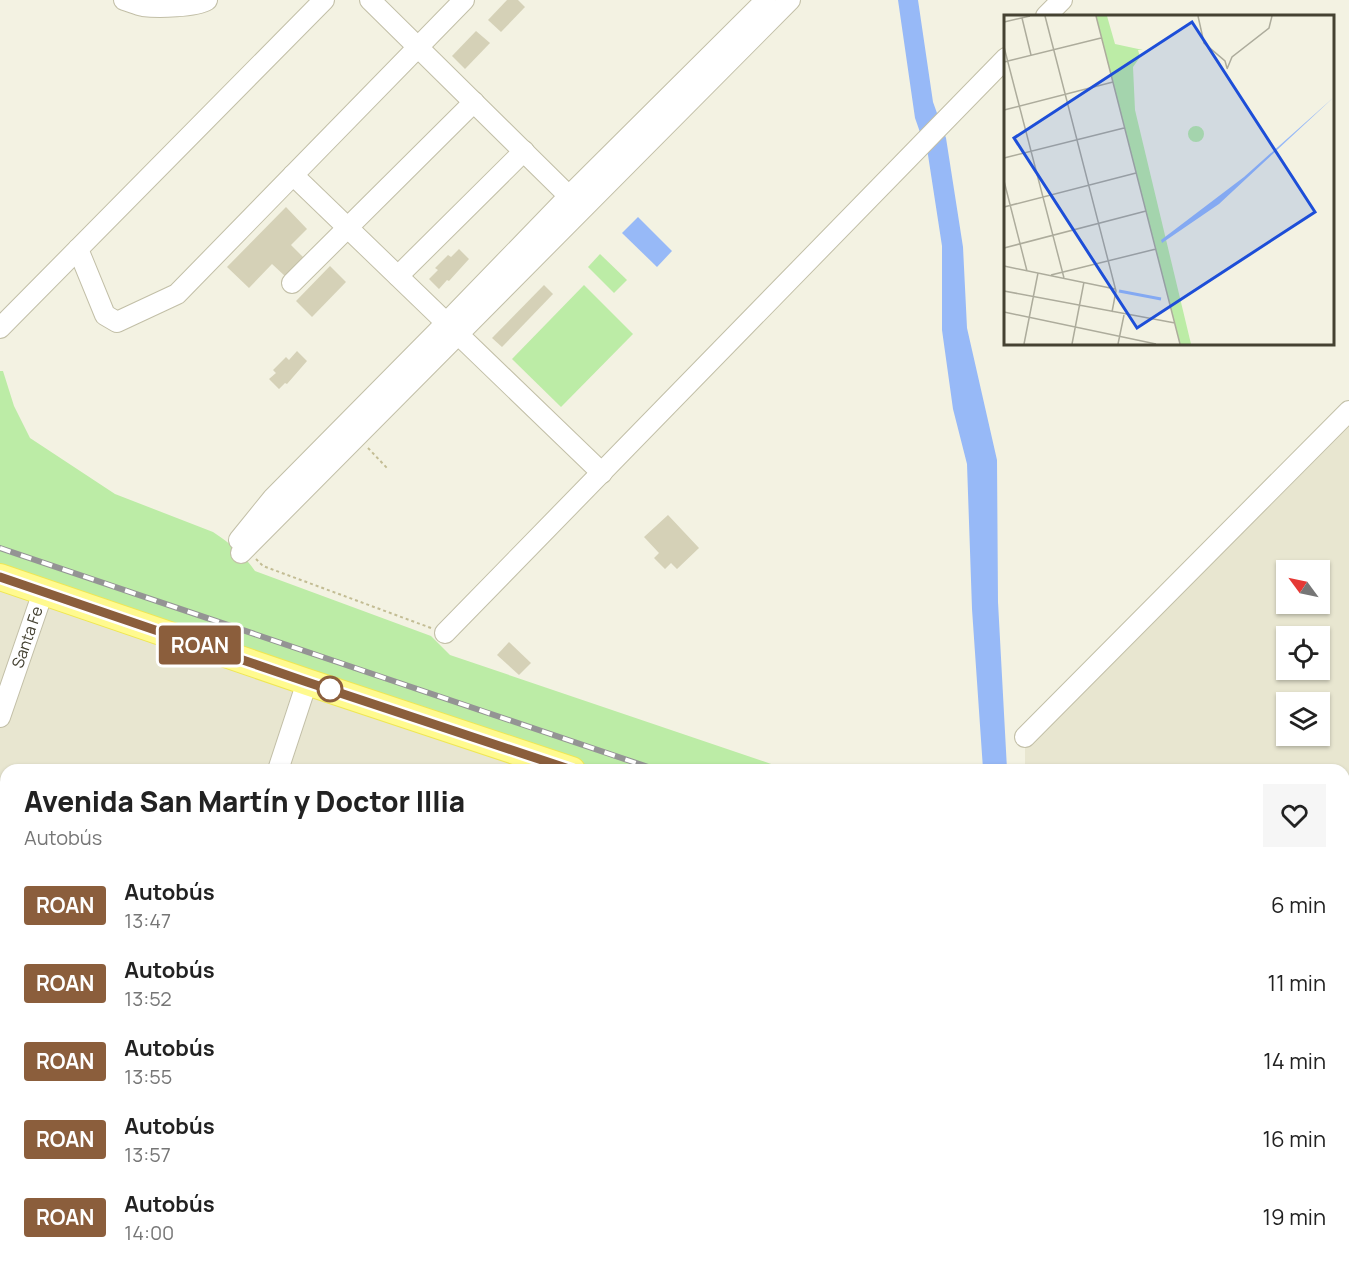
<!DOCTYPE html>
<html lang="es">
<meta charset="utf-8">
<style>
:root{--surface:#fff;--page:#f6f6f6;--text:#222;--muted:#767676}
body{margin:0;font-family:Manrope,sans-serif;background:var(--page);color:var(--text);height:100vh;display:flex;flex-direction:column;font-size:22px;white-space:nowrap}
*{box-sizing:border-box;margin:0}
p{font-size:20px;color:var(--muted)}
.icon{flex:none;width:33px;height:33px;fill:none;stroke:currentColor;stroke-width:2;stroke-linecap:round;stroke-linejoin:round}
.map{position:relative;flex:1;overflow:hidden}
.details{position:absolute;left:0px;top:764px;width:1350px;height:506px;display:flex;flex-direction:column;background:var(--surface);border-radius:18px 18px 0 0;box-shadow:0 2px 4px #0004}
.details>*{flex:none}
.badge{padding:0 12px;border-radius:4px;font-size:21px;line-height:39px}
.needle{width:39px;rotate:303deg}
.buttons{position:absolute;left:1276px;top:560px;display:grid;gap:12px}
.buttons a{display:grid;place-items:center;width:54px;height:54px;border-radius:0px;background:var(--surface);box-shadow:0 2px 4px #0004;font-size:30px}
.map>.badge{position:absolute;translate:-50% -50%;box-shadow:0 0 0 3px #fff}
.round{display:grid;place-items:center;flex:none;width:63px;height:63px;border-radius:0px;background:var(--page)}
.summary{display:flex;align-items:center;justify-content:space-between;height:102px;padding:0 24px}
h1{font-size:28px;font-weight:800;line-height:45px}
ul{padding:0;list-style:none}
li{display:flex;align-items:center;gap:18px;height:78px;padding:0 24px}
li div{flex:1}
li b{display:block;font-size:22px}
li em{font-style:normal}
li .badge{min-width:66px;font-weight:700;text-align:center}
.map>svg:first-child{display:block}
</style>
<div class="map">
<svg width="1349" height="1268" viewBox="0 0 1349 1268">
<rect width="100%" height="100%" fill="#f3f2e2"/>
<g fill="#e8e6d0" fill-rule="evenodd">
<path d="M1349,411V964L1344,962V770H1025V737ZM1287,570H1320V603H1287ZM1287,636H1320V669H1287ZM1287,702H1320V735H1287Z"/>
<polygon points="0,548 657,769 6,770 6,1263 1344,1263 1344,1002 1349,1003 1349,1268 0,1268"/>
</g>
<g fill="#bceca6">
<polygon points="600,254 627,280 614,293 588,267"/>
<polygon points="584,285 633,334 561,407 512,359"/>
<path d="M0,371H3L14,406L30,438L115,494L213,532C230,543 244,555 255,571L431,636L450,655L786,769H572L0,577Z"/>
</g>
<g fill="#97b9f7">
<polygon points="898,0 918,0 933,102 946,138 963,247 967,328 997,460 998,602 1007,769 983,769 972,609 967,464 953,409 942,330 942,246 928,155 915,118"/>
<polygon points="638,217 672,251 657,267 622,233"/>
</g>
<g fill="#d5d1b7">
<polygon points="507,0 518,0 525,7 501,32 488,20"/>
<polygon points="476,31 490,43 465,69 452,56"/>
<polygon points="286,207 307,229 291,245 304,258 286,277 272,264 249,288 227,267"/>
<polygon points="459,249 469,259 449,281 447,280 439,289 429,279 438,270 435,268 448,255 451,257"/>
<polygon points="330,266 346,282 312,317 296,301"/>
<polygon points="544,285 553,294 502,347 492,338"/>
<polygon points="297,351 307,361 287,384 285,383 279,389 269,379 276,373 273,370 286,357 289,360"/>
<polygon points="668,515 699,548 677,569 671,563 665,569 654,558 659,553 644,537"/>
<polygon points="509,642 531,663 519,675 497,655"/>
</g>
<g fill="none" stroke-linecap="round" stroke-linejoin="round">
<g stroke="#c2bfa7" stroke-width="22">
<g id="minor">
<path d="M124,0C131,2 137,5 143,6C158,8 195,7 207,0"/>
<polyline points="370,0 578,205"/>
<polyline points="1046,16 1062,0"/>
<polyline points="293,175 602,473"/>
<polyline points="78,249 105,315 117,322 177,294 464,0"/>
<polyline points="398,276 524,151"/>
<polyline points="292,283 474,102"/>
<polyline points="0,328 324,0"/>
<polyline points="239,540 273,498 446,323 570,195 766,0"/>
<polyline points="241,553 790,0"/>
<polyline points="445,633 1006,58"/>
<polyline points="0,717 43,592"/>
<polyline points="1025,737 1349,411"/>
<polyline points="278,770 307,682"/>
<polyline points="0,890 6,892"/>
<polyline points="1344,1187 1349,1182"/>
<polyline points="0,1188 6,1190"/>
<polyline points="223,1263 239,1268"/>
<polyline points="1104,1263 1109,1268"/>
<polyline points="108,1268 110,1263"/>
<polyline points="404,1268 406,1263"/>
<polyline points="653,1268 655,1263"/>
<polyline points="895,1268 897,1263"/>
<polyline points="1067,1268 1072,1263"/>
<polyline points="1265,1268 1270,1263"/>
</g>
</g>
<g stroke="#efe754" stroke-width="28">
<g id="major">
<polyline points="0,577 307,682 572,770"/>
<polyline points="1344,1030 1349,1031"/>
</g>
</g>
<g stroke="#c3bd94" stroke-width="2" stroke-dasharray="3 3" stroke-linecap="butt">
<polyline points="368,448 387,468"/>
<polyline points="256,559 263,566 431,628"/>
</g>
<use href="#minor" stroke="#fff" stroke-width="20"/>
<use href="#major" stroke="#fffa8f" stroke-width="26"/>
<g stroke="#949494" stroke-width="6">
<g id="rail">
<polyline points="0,548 657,770"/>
<polyline points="1344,1002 1349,1003"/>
</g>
</g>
<use href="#rail" stroke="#fff" stroke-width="4" stroke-dasharray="11" stroke-linecap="butt"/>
</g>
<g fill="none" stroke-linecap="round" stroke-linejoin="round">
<g stroke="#fff" stroke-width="14">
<polyline id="line" points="0,577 307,682 572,770"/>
</g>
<use href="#line" stroke="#8b5e3c" stroke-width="9"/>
</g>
<circle fill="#fff" stroke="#8b5e3c" stroke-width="3" cx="330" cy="689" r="12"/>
<g text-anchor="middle" stroke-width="6" stroke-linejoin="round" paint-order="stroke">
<g font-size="16" fill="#454232" stroke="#fff">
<text transform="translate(27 637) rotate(-71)" y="6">Santa Fe</text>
</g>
</g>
<g transform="translate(1004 15)">
<rect width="330" height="330" fill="#f3f2e2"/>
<path d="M92,1H103L111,29L139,35H134L136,42L129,52L131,95L187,329H176ZM184 119a8 8 0 1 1 16 0a8 8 0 1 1-16 0Z" fill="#bceca6"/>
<path d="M330,82L215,189L158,228L157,225L240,162Z" fill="#97b9f7"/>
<path fill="none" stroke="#97b9f7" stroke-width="3" d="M115,276L157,284"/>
<path fill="none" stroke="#adac9c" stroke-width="1.5" d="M41,1L112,276L108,297M92,1L176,329M194,1L200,28L221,46L223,53M18,3L27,40M0,7L26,1M0,32L60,263M0,47L97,23M223,54L228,42L265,13L268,1M0,95L109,67M0,143L120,113M0,166L23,256M0,192L132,158M0,233L142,196M0,251L111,274M47,260L152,234M0,276L171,308M0,297L152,329M20,329L34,258M68,329L80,267M114,329L120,300"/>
<path fill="#1d4ed8" fill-opacity="0.15" stroke="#1d4ed8" stroke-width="3" d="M188,7L311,197L133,313L10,123Z"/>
<rect width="330" height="330" fill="none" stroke="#454232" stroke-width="3"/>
</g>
</svg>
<div class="buttons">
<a><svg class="needle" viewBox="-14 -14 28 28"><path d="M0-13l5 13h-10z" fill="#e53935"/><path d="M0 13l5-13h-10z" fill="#767676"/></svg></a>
<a><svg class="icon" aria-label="locate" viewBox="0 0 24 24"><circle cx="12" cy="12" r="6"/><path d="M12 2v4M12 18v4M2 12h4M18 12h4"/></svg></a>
<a><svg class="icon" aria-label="layers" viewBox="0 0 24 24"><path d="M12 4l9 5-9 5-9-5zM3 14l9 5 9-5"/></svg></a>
</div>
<b class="badge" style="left:200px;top:645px;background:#8b5e3c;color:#fff">ROAN</b>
<section class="details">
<div class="summary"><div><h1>Avenida San Martín y Doctor Illia</h1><p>Autobús</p></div><a class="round"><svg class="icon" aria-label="heart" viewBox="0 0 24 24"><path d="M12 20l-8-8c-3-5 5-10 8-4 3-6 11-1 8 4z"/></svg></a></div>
<ul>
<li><span class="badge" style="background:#8b5e3c;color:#fff">ROAN</span><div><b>Autobús</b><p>13:47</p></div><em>6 min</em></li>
<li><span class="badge" style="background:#8b5e3c;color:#fff">ROAN</span><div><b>Autobús</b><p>13:52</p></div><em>11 min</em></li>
<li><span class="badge" style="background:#8b5e3c;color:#fff">ROAN</span><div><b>Autobús</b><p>13:55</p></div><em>14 min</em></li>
<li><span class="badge" style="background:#8b5e3c;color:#fff">ROAN</span><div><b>Autobús</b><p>13:57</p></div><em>16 min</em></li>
<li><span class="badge" style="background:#8b5e3c;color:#fff">ROAN</span><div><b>Autobús</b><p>14:00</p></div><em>19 min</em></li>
</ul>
</section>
</div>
